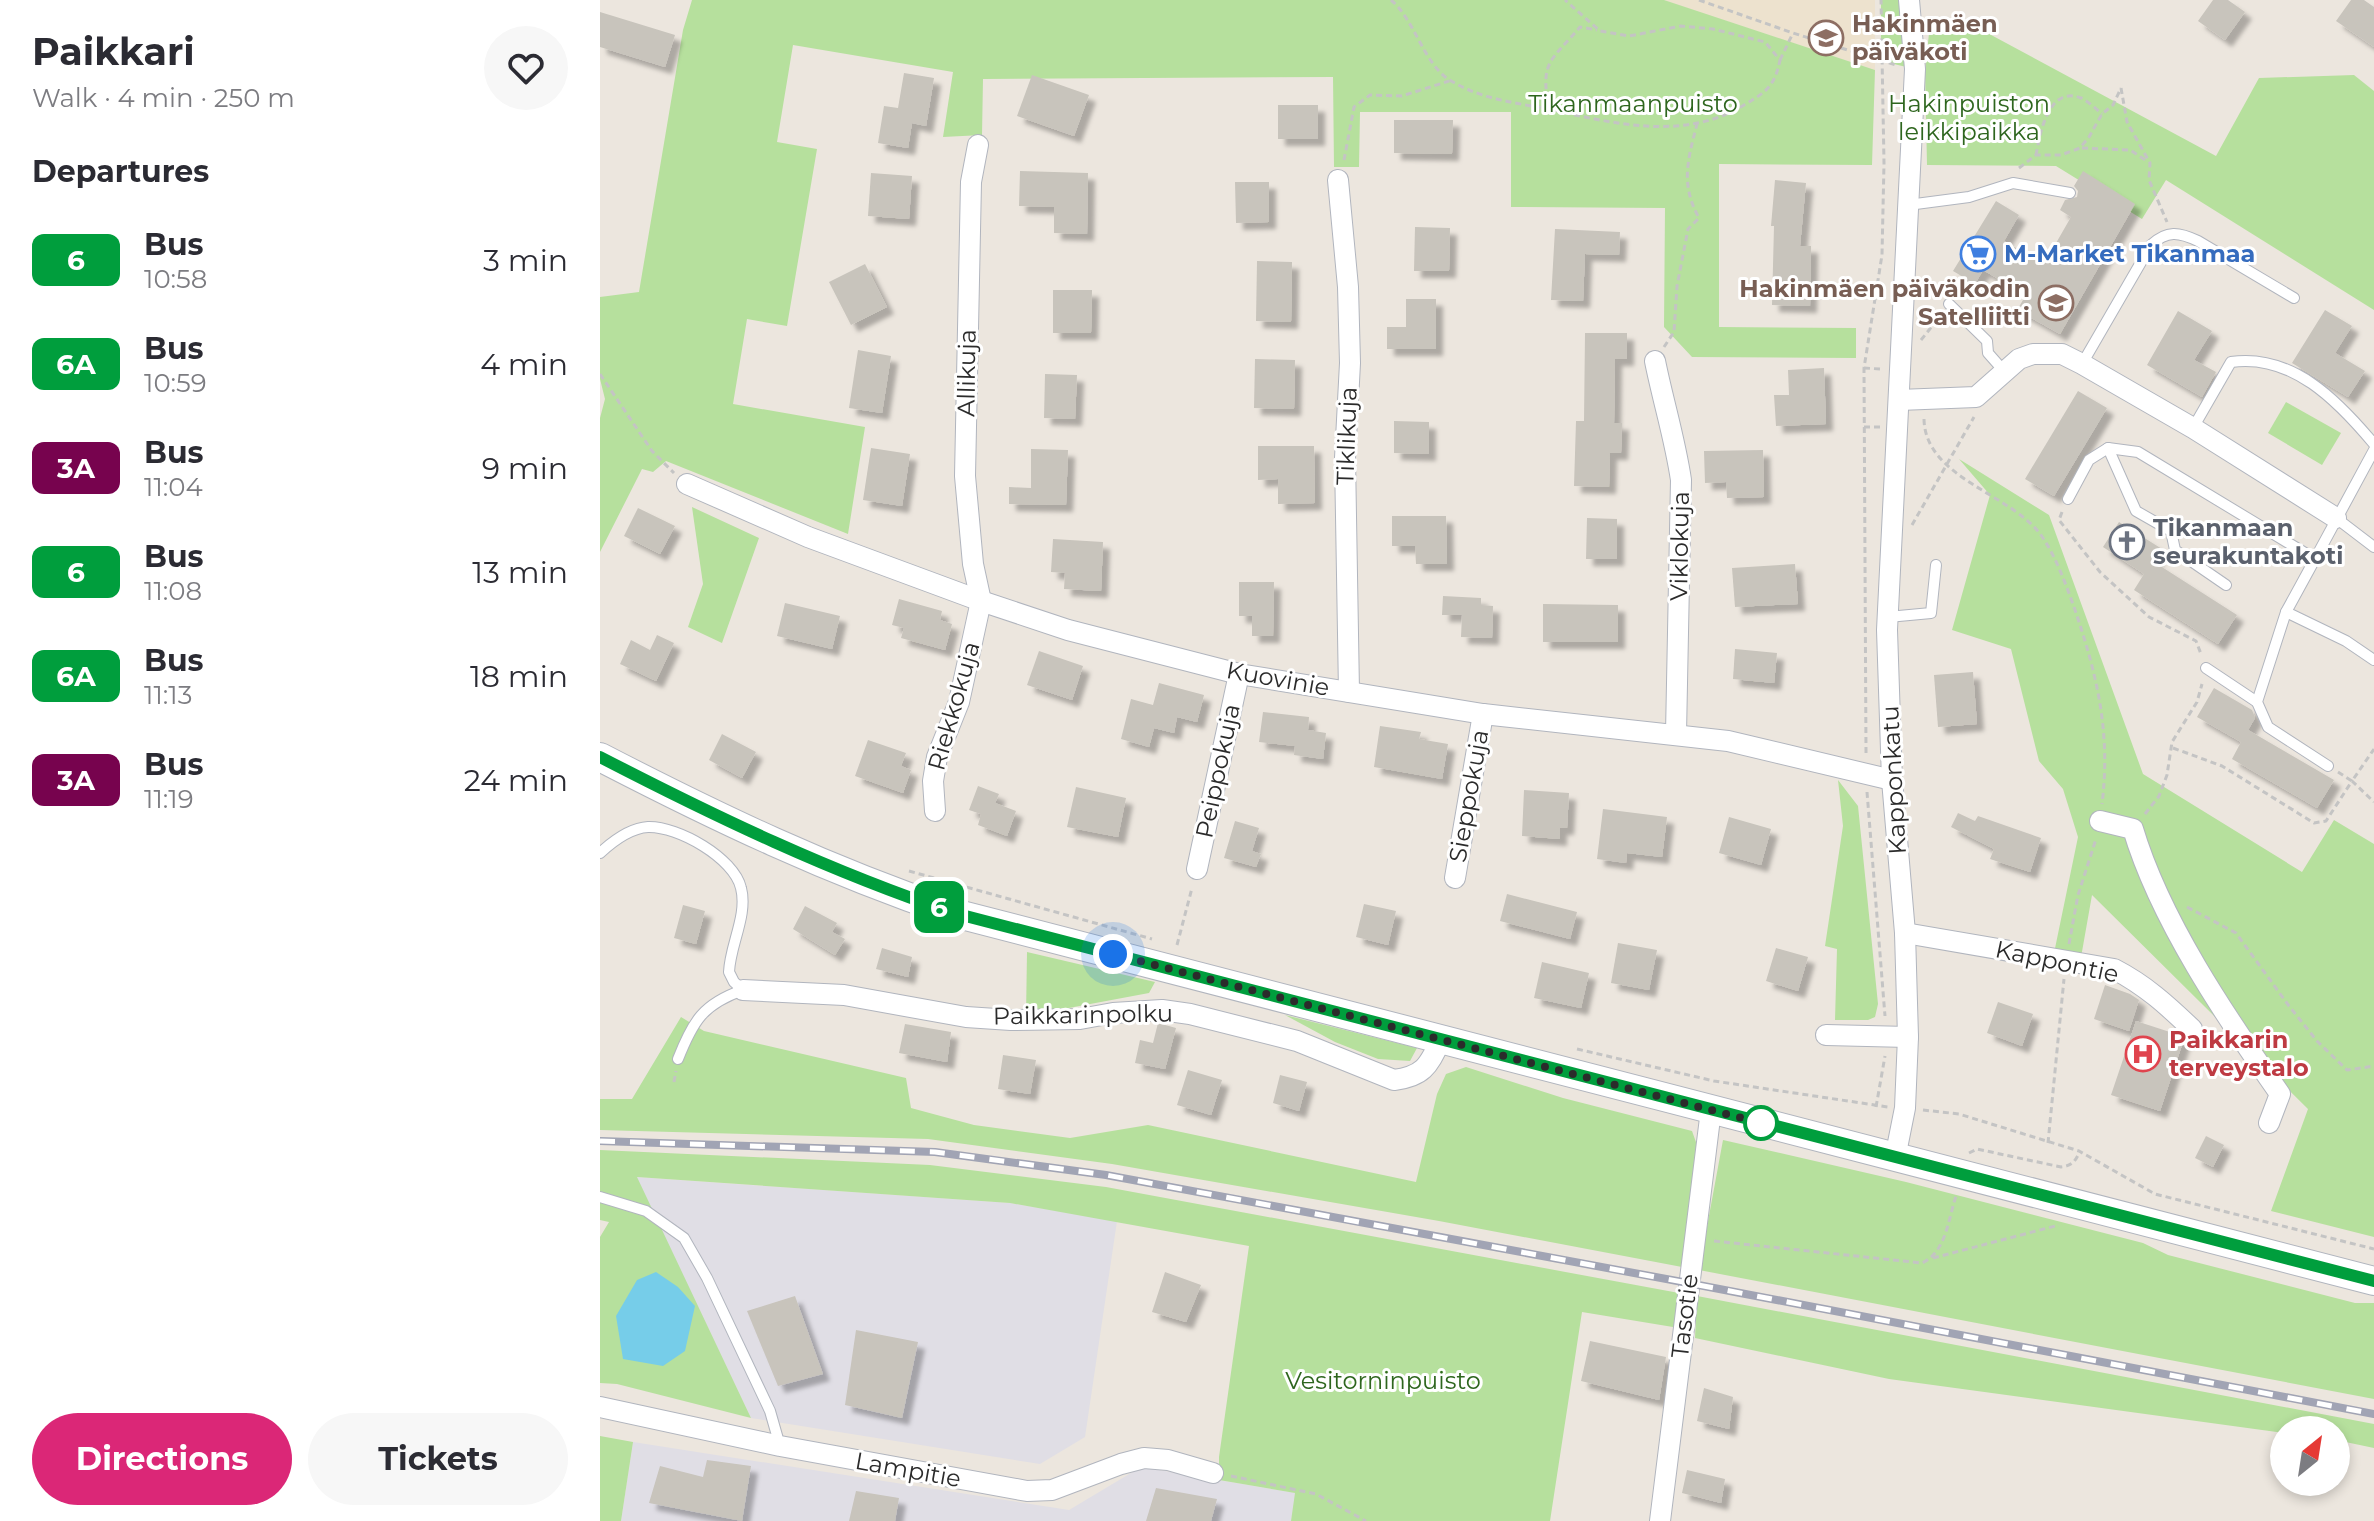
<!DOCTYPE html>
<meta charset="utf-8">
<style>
:root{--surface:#fff;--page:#f7f7f7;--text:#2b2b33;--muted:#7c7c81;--accent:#db2777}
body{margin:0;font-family:Montserrat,sans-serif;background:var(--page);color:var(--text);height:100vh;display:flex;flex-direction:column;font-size:30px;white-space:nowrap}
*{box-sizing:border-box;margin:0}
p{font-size:26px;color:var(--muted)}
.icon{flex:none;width:44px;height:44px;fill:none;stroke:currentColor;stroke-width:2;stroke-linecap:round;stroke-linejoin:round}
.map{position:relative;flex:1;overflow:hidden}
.sheet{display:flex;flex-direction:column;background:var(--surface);width:600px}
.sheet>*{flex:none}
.badge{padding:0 16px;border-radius:12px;font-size:28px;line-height:52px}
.needle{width:52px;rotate:30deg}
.buttons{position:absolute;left:1670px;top:1416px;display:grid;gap:16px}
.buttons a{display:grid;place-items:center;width:80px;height:80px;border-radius:50%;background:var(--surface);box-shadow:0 4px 12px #0003;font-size:40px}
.you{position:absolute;width:40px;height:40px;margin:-20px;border:6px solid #fff;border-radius:50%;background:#1a73e8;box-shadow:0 0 0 12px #1a73e833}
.map>.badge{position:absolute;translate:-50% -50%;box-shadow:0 0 0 4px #fff}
h2{padding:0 32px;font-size:30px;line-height:72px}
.round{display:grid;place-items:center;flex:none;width:84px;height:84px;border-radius:42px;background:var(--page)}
.overview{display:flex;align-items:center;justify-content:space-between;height:136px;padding:0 32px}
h1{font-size:38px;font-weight:700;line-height:60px}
.primary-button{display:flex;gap:16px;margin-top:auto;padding:16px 32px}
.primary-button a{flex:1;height:92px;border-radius:48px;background:var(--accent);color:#fff;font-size:32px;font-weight:700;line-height:92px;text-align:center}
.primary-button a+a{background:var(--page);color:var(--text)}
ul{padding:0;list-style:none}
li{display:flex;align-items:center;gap:24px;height:104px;padding:0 32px}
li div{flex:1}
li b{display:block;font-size:30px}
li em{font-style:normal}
li .badge{min-width:88px;font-weight:700;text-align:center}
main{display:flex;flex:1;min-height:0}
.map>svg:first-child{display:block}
</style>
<main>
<section class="sheet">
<div class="overview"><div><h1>Paikkari</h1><p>Walk · 4 min · 250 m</p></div><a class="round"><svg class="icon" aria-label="heart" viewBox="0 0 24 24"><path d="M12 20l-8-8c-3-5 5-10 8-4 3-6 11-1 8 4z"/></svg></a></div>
<h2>Departures</h2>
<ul>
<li><span class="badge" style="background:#009e3d;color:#fff">6</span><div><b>Bus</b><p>10:58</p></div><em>3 min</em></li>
<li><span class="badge" style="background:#009e3d;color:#fff">6A</span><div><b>Bus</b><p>10:59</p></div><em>4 min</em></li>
<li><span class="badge" style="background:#77034e;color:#fff">3A</span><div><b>Bus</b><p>11:04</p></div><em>9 min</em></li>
<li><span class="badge" style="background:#009e3d;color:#fff">6</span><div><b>Bus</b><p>11:08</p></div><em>13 min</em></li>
<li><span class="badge" style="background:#009e3d;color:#fff">6A</span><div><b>Bus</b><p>11:13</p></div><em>18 min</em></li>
<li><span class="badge" style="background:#77034e;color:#fff">3A</span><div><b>Bus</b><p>11:19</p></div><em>24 min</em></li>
</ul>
<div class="primary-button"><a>Directions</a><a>Tickets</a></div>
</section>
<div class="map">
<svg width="1774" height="1521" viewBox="0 0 1774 1521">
<defs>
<filter id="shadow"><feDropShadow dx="7" dy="7" stdDeviation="2" flood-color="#0004"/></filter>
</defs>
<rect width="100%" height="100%" fill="#ece6de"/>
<g fill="#e0dee5">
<polygon points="36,1177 410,1203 517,1221 485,1437 440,1464 151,1418"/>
<polygon points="33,1442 469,1510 541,1467 696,1493 691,1521 21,1521"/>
</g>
<polygon fill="#ede2ce" points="1064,0 1275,0 1275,70 1080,6"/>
<g fill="#b6e09d">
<polygon points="92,0 1064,0 1275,70 1272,165 1119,164 1119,327 1256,328 1256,358 1092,357 1064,327 1065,208 911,207 911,112 760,112 759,167 734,167 733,77 383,79 382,135 343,137 353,72 193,45 177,142 217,149 187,326 147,319 133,404 265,427 248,534 66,461 53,472 42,469 0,552 0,418 5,399 0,379 0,297 39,292 83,30"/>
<polygon points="1281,0 1309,0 1315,69 1281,61"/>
<polygon points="1330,24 1380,29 1616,156 1659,78 1754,75 1774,91 1774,310 1566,180 1542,219 1456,166 1327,165 1325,71"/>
<polygon points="1686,402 1741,433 1722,465 1668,433"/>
<polygon points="1359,459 1449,515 1543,774 1702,872 1734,820 1774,844 1774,1237 1671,1211 1708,1109 1492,895 1480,963 1453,958 1478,837 1463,789 1439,761 1411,649 1352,630 1390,495"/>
<polygon points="92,507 159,538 122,643 88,627 103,584"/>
<polygon points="1238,780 1258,806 1278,1004 1275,1017 1268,1020 1235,1020 1237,949 1225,946 1243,826"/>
<polygon points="427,952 555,982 549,993 426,1016"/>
<polygon points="685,1015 817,1048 810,1061 778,1059 735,1042"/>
<polygon points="81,1017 104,1031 306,1078 311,1108 374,1125 470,1138 548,1125 816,1182 837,1094 846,1074 866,1067 963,1098 1092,1131 1097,1145 1082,1267 839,1221 512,1164 328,1139 0,1130 0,1099 32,1099"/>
<polygon points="1123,1140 1306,1182 1543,1243 1568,1255 1755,1303 1774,1303 1774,1399 1099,1270"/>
<polygon points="0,1150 330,1165 506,1187 1079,1293 1079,1328 982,1312 950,1521 691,1521 695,1493 619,1480 619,1457 649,1246 410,1203 37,1177 151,1418 17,1384 0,1383 0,1237 9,1222 0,1220"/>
<polygon points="1097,1296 1774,1424 1774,1448 1736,1440 1736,1430 1684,1430 1684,1433 1289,1379 1095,1338"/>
<polygon points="0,1436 33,1442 21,1521 0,1521"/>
</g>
<polygon fill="#76cde9" points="56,1272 78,1287 95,1306 85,1351 63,1366 23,1359 16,1316 37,1280"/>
<g fill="#c8c4bc" filter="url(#shadow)">
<polygon points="1613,0 1628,0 1645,12 1625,40 1598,21"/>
<polygon points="1751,0 1764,0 1774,7 1774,47 1736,21"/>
<polygon points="0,12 75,35 65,67 0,47"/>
<polygon points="304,73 334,78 326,126 312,123 308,148 278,143 284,106 298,108"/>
<polygon points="432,75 489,95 474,136 417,116"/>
<rect x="678" y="105" width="40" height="34"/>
<polygon points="794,120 853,120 852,154 794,153"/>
<polygon points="420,171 488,173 487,234 454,233 454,207 419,206"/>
<polygon points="1483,171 1535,204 1460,334 1417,310 1426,295 1383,270 1375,284 1353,271 1396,201 1419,215 1404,241 1444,264 1471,217 1460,210 1465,200 1477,197 1478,191 1474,186"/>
<polygon points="271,173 312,176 309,219 268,216"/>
<polygon points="1175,180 1206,183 1200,246 1211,246 1210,306 1172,305 1174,226 1171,226"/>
<polygon points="635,182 669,182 669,222 636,223"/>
<polygon points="815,227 850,228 849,271 814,271"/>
<polygon points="955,229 1020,232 1019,255 985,254 983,301 951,300"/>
<polygon points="657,261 692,262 691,322 656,321"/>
<polygon points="265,264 287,307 251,325 229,282"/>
<polygon points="453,290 492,290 491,333 453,333"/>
<polygon points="806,299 836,299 836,349 787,349 787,327 806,327"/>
<polygon points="1725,310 1752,326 1735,353 1765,371 1748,397 1692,363"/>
<polygon points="1578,311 1612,331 1594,360 1616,372 1602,397 1547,365"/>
<polygon points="985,333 1027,333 1027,359 1015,359 1014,423 1022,423 1021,453 1010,453 1009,487 974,486 976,421 984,421"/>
<polygon points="258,350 291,356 282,413 249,408"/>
<polygon points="655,359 695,360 694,409 654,408"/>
<polygon points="1224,368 1226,424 1176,426 1174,395 1189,395 1188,370"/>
<polygon points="445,374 477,375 475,419 444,418"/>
<polygon points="1478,391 1507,408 1454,496 1425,479"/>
<polygon points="794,421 829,422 829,454 794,453"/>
<polygon points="658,446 714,446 715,503 678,504 678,479 658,480"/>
<polygon points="271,448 310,454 302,506 263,500"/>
<polygon points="431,449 468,450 466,505 409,504 409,487 431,488"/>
<polygon points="1163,450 1164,497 1127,498 1126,482 1105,483 1104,451"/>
<polygon points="38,508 75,526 60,554 24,536"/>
<polygon points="792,516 846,516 847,564 816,564 815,546 792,546"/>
<polygon points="987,518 1017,519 1017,559 986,559"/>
<polygon points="1519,522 1562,549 1554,562 1637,615 1618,644 1534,590 1544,574 1503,547"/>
<polygon points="453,539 503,542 501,591 464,589 465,573 451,572"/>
<polygon points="1195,564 1198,604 1135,607 1132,568"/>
<polygon points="639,582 674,582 673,636 652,636 652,616 639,616"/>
<polygon points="843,596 881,598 881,605 893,606 892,638 861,637 862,615 842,615"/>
<polygon points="299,599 342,611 340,620 352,624 345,650 301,638 304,628 292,625"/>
<polygon points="185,603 240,616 232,649 177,636"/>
<polygon points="943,604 1018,605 1018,642 943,642"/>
<polygon points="57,635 74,643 56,681 20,664 31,640 50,650"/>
<polygon points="1135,649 1177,653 1174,683 1133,679"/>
<polygon points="439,651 483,666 472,700 427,685"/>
<polygon points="1373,672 1377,724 1338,727 1334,675"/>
<polygon points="559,683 604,695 597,722 577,717 574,733 554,728 549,747 521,739 531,699 553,705"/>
<polygon points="1614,688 1652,710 1655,718 1648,730 1734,780 1717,808 1632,759 1641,742 1597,717"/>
<polygon points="663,712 709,717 708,730 726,733 723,759 694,755 695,746 659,742"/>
<polygon points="780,726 821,732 819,739 848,744 842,779 774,767"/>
<polygon points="122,734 156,752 142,778 109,760"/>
<polygon points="268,740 306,753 301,766 311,770 303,793 255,776"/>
<polygon points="378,786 399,794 395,803 416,811 407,836 378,825 381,814 369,810"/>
<polygon points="476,787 526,798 518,837 467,827"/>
<polygon points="924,790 969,793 967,828 960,828 960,839 922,836"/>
<polygon points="1003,809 1067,817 1062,857 1027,853 1026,863 997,859"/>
<polygon points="1358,813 1375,821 1378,816 1441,838 1430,872 1390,859 1394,849 1351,827"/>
<polygon points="1129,817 1171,829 1161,865 1119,853"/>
<polygon points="635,821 659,828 652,851 661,854 656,867 624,858"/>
<polygon points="907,894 977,912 970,939 900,921"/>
<polygon points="764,904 796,911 788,945 756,937"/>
<polygon points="83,905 105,911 96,944 74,938"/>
<polygon points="205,906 237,923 232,932 245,939 235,955 193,929"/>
<polygon points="1018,943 1057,950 1049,990 1011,983"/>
<polygon points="282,948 312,957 308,977 276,969"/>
<polygon points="1176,948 1208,957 1198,991 1166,981"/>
<polygon points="942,962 989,973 981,1008 934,998"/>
<polygon points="1505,985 1530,994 1539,1000 1529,1031 1494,1019"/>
<polygon points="1398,1002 1433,1014 1422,1046 1387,1033"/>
<polygon points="1536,1021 1579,1035 1584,1039 1560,1111 1511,1095"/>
<polygon points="558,1023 576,1028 565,1069 535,1063 540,1040 553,1043"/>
<polygon points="305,1024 351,1032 347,1062 299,1053"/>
<polygon points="403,1055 436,1060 430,1094 398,1089"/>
<polygon points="588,1070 622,1080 611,1115 577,1105"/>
<polygon points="680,1075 707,1082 699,1111 673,1103"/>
<polygon points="1606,1136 1624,1145 1613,1167 1595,1158"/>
<polygon points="565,1272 601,1285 586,1322 552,1312"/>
<polygon points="195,1296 223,1374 178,1386 147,1311"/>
<polygon points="256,1330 318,1342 302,1418 245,1405"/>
<polygon points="990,1341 1066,1357 1059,1400 981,1381"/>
<polygon points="1104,1388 1133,1397 1129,1429 1097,1421"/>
<polygon points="107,1460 151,1466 142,1521 49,1503 60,1466 103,1477"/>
<polygon points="1087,1470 1125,1479 1121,1503 1082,1493"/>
<polygon points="556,1488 617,1499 611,1521 546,1521"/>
<polygon points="256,1491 299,1498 295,1521 249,1521"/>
</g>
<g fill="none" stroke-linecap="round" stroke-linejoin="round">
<g stroke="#b1b5be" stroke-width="12">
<g id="service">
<polyline points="1308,205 1369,197 1413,183 1470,193"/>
<polyline points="1349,304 1387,341 1388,353 1403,370"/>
<path d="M1482,364L1551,245C1567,230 1579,232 1598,241L1694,298"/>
<path d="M1593,428L1631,362C1692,353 1738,401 1774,444"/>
<polyline points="1508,448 1536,511 1571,531 1575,550 1626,585"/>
<polyline points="1468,499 1489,460 1508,448 1538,452 1715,559 1774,450"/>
<polyline points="1736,518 1774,547"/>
<polyline points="1715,559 1686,612 1746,641 1774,660"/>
<polyline points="1686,612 1657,702 1668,727 1728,766"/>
<polyline points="1288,617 1331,613 1336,565"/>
<polyline points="1606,668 1657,702"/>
<path d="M0,853C13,841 30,828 48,827C78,826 134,858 141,888C148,915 130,945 129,972L134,982L143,990C103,1004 93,1021 78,1059"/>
<polyline points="0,1197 46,1211 84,1238 107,1278 170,1411 180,1446"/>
</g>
</g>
<g stroke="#b1b5be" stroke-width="22">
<g id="minor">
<polyline points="738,180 748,287 750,363 745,458 749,692"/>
<path d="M1055,361C1063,401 1075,439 1081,480L1076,734"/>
<polyline points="1299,400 1376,397 1419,359 1433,354 1462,354 1482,364 1593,428 1736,518"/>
<polyline points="87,484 208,537 381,601 468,630 639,674 883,714 1128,741 1292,780"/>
<polyline points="335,811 333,781 337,757 359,702 381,601 373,564 365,476 371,182 378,145"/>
<path d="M1500,821L1533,829C1560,920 1626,1017 1680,1094L1669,1123"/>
<polyline points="597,869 639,674"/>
<polyline points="855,878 883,714"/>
<path d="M1305,933L1514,969C1545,985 1567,1005 1592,1029"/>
<path d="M143,990L244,995L366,1017L411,1020L480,1019L513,1013L562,1010L590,1014L697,1041L794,1080C824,1076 828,1066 841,1040"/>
<polyline points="1226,1035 1308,1037"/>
<polyline points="1295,1158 1305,1108 1308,1037 1305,933 1292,780 1287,630 1315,69 1309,0"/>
<polyline points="0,1407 180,1446 427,1491 452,1490 521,1464 544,1458 568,1460 613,1473"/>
<polyline points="1060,1521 1111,1110"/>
</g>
</g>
<g stroke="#b1b5be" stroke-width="30">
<path id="secondary" d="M0,757C118,818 227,870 354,913L1774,1281"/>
</g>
<g stroke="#c4c4c4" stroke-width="3" stroke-dasharray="6 4" stroke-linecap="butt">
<path d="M791,0C816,21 824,67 853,82C884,100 918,103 953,110C1016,124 1085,141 1144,105C1166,92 1175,86 1180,60L1165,42L1113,29L1081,26L1029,36L1000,31L965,0"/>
<polyline points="1099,0 1193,33 1296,65"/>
<polyline points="1180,60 1192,35"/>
<polyline points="1521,88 1527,122 1550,163 1549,180 1567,222"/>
<path d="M949,109C940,61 950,62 980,27L997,30"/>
<polyline points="1482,148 1530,150 1547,161"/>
<path d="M1436,155C1440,134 1448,85 1481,98C1488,101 1496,109 1502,114"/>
<polyline points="744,160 754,107 770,95 802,96 849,81"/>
<polyline points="1419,168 1436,155 1461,155 1480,148 1489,137 1502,114 1513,105 1521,88"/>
<polyline points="1321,340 1341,315"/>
<path d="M1064,347L1074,332L1077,286L1088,229L1099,218C1080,184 1088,159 1097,124"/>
<polyline points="1264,368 1280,369"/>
<polyline points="0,374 52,451 74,473"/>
<path d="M1324,419C1325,478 1410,493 1441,535C1456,557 1465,582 1474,607C1497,674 1511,733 1502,804"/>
<polyline points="1264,427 1280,427"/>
<polyline points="1462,512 1459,520 1500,572 1549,617 1596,641 1601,654"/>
<polyline points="1312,525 1374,417"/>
<polyline points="1573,748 1622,766 1714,823 1726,821 1752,781 1774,802"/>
<polyline points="1266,753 1264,368 1282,255 1284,163 1281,0"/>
<polyline points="1738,772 1752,781 1774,749"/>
<polyline points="1267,792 1285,1016"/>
<polyline points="1545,814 1559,796 1567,775 1572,742 1597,702 1602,684"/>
<polyline points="309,871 552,939"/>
<polyline points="1587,907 1636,933 1689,1006 1717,1041 1747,1070 1774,1066"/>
<polyline points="1469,944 1478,895 1496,839"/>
<polyline points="577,945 592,888"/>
<polyline points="977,1049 1114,1081 1288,1107"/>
<polyline points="74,1082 76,1071"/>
<polyline points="1276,1107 1285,1056"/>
<polyline points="1323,1110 1359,1114 1479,1151 1555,1194 1774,1249"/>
<polyline points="1448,1143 1464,979"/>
<path d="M1369,1153L1377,1149L1461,1167C1471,1166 1475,1162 1479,1153"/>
<path d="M1114,1241L1322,1263C1346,1252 1348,1220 1356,1196"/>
<polyline points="1333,1258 1459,1225"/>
<polyline points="631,1476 716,1494 766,1521"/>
</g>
<use href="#service" stroke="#fff" stroke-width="10"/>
<use href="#minor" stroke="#fff" stroke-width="20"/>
<use href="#secondary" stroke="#fff" stroke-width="28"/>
<g stroke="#a1a4b4" stroke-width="8">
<polyline id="rail" points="0,1141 335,1152 506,1175 1088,1283 1774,1414"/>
</g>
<use href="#rail" stroke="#fff" stroke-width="5" stroke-dasharray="15" stroke-linecap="butt"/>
</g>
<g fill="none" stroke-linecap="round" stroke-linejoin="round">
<g stroke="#fff" stroke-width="18">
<path id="line" d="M0,757C116,817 229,871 354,913L1774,1281"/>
</g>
<use href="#line" stroke="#009e3d" stroke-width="12"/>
<polyline stroke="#2b2b2b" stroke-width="8" stroke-dasharray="0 14.4" points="513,954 1161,1123"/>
</g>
<defs>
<g id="school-ring" transform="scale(1.8)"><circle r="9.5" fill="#fff" stroke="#8d6e63" stroke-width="1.5"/><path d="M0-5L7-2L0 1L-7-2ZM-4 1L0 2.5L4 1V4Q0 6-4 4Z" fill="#8d6e63"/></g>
<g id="supermarket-ring" transform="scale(1.8)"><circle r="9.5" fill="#fff" stroke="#3f7fe0" stroke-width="1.5"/><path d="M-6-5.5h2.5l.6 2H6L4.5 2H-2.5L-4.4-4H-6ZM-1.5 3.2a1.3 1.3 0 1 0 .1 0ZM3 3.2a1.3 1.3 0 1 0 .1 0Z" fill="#3f7fe0"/></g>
<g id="church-ring" transform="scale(1.8)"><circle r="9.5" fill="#fff" stroke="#6b7280" stroke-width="1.5"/><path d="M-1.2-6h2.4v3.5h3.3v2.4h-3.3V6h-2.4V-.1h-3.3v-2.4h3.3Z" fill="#6b7280"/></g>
<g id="hospital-ring" transform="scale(1.8)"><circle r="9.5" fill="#fff" stroke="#e0444e" stroke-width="1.5"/><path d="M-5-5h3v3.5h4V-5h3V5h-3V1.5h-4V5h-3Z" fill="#e0444e"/></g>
</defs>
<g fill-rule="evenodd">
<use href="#school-ring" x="1226" y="38"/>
<use href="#supermarket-ring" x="1378" y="254"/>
<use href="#school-ring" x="1456" y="303"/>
<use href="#church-ring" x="1527" y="542"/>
<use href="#hospital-ring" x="1543" y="1054"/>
</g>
<circle fill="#fff" stroke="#009e3d" stroke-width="4" cx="1161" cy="1123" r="16"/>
<g text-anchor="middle" stroke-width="6" stroke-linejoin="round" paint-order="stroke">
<g font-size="24" font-weight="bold" fill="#785e54" stroke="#fff" text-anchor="start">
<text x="1252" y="32">Hakinmäen<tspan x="1252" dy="28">päiväkoti</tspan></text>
<text x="1430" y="297" text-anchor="end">Hakinmäen päiväkodin<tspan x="1430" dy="28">Satelliitti</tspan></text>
</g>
<g font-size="24" fill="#2e661e" stroke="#fff">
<text x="1033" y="112">Tikanmaanpuisto</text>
<text x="1369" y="112">Hakinpuiston<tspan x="1369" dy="28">leikkipaikka</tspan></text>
<text x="783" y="1389">Vesitorninpuisto</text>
</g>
<g font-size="24" font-weight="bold" fill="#366cbe" stroke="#fff" text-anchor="start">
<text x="1404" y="262">M-Market Tikanmaa</text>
</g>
<g font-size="24" fill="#2b2b2b" stroke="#fff">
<text transform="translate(367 373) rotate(-89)" y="8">Allikuja</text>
<text transform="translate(747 436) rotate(-88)" y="8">Tiklikuja</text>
<text transform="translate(1080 546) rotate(-89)" y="8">Viklokuja</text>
<text transform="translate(678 679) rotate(10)" y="8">Kuovinie</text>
<text transform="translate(354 706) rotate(-74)" y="8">Riekkokuja</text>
<text transform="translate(618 771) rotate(-78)" y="8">Peippokuja</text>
<text transform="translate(1294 780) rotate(-93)" y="8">Kapponkatu</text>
<text transform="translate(869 796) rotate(-80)" y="8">Sieppokuja</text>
<text transform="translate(1457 962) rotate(12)" y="8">Kappontie</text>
<text transform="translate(483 1015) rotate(-1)" y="8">Paikkarinpolku</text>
<text transform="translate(1085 1316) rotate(-83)" y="8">Tasotie</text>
<text transform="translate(308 1470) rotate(10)" y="8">Lampitie</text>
</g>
<g font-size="24" font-weight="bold" fill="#5b616d" stroke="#fff" text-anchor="start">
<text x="1553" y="536">Tikanmaan<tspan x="1553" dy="28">seurakuntakoti</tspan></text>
</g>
<g font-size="24" font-weight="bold" fill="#be3a42" stroke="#fff" text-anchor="start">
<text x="1569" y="1048">Paikkarin<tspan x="1569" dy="28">terveystalo</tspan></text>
</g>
</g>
</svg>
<div class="buttons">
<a><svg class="needle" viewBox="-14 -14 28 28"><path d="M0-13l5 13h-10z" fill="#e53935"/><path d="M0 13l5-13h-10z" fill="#7c7c81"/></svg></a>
</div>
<div class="you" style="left:513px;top:954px"></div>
<b class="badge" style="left:339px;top:907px;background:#009e3d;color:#fff">6</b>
</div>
</main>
